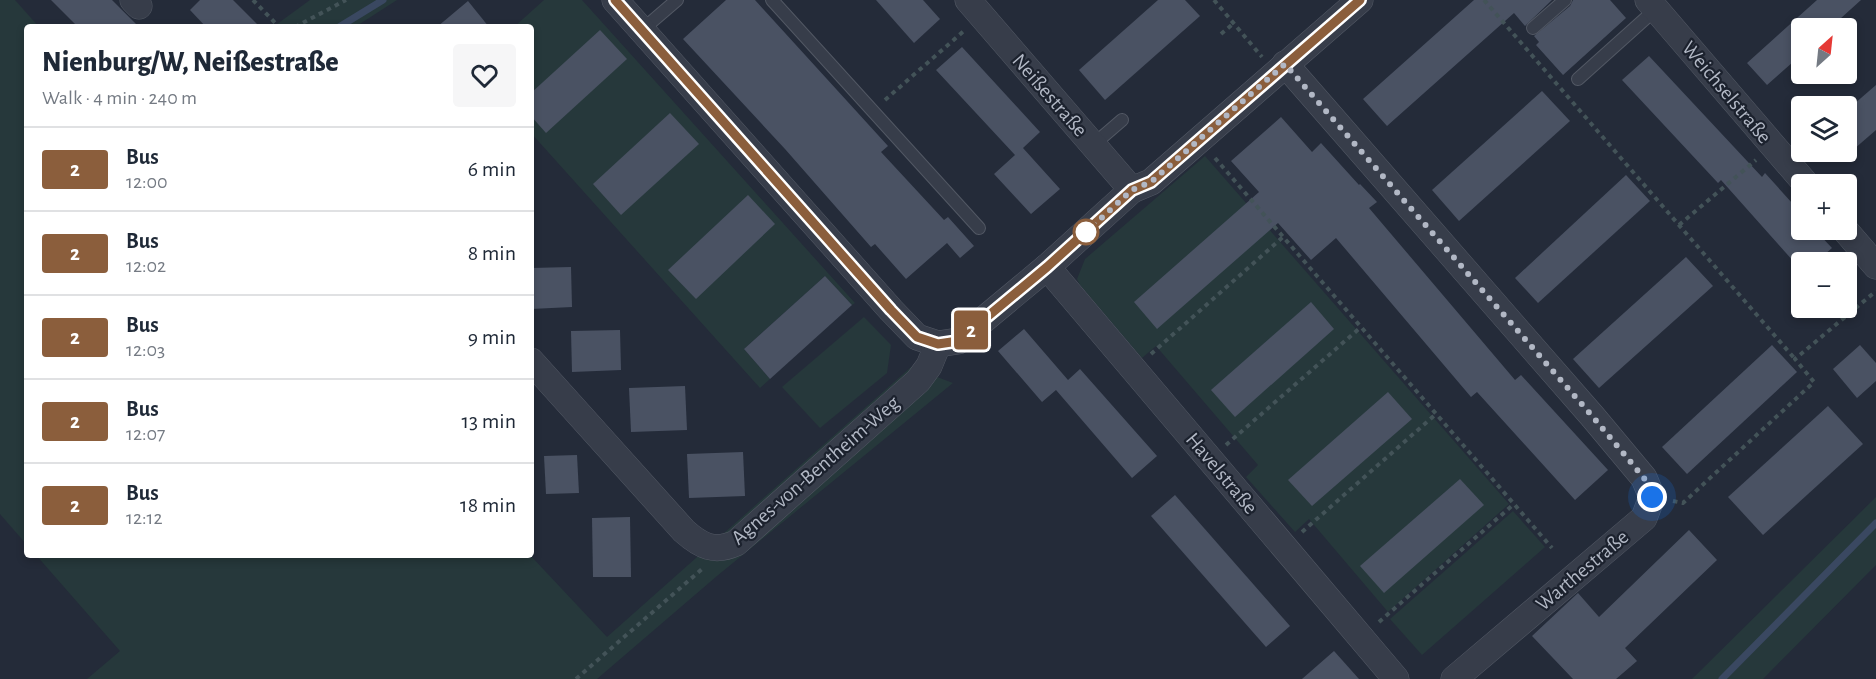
<!DOCTYPE html>
<meta charset="utf-8">
<style>
:root{--surface:#fff;--page:#f6f6f7;--text:#1f2937;--muted:#747a83;--line:#e0e1e3}
body{margin:0;font-family:"Alegreya Sans",sans-serif;background:var(--page);color:var(--text);height:100vh;display:flex;flex-direction:column;font-size:22px;white-space:nowrap}
*{box-sizing:border-box;margin:0}
p{font-size:20px;color:var(--muted)}
.icon{flex:none;width:33px;height:33px;fill:none;stroke:currentColor;stroke-width:2;stroke-linecap:round;stroke-linejoin:round}
.map{position:relative;flex:1;overflow:hidden}
.drawer{position:absolute;left:24px;top:24px;width:510px;height:534px;display:flex;flex-direction:column;background:var(--surface);border-radius:6px;box-shadow:0 3px 9px #0003}
.drawer>*{flex:none}
.badge{padding:0 12px;border-radius:4px;font-size:21px;line-height:39px}
.needle{width:39px;rotate:27deg}
.fabs{position:absolute;left:1791px;top:18px;display:grid;gap:12px}
.fabs a{display:grid;place-items:center;width:66px;height:66px;border-radius:6px;background:var(--surface);box-shadow:0 3px 9px #0003;font-size:30px}
.you{position:absolute;width:30px;height:30px;margin:-15px;border:4px solid #fff;border-radius:50%;background:#1a73e8;box-shadow:0 0 0 9px #1a73e833}
.map>.badge{position:absolute;translate:-50% -50%;box-shadow:0 0 0 3px #fff}
.round{display:grid;place-items:center;flex:none;width:63px;height:63px;border-radius:6px;background:var(--page)}
.summary{display:flex;align-items:center;justify-content:space-between;height:102px;padding:0 18px}
h1{font-size:28px;font-weight:800;line-height:45px}
ul{padding:0;list-style:none}
li{display:flex;align-items:center;gap:18px;height:84px;padding:0 18px;border-top:2px solid var(--line)}
li div{flex:1}
li b{display:block;font-size:22px}
li em{font-style:normal}
li .badge{min-width:66px;font-weight:700;text-align:center}
.map>svg:first-child{display:block}
</style>
<div class="map">
<svg width="1876" height="679" viewBox="0 0 1876 679">
<rect width="100%" height="100%" fill="#242b39"/>
<g fill="#26383b">
<polygon points="0,0 15,0 39,27 27,27 27,545 0,514"/>
<polygon points="310,0 397,0 355,27 273,27"/>
<polygon points="544,0 582,0 855,303 852,305 825,276 744,349 770,379 760,388 531,133 531,27 514,27"/>
<polygon points="1205,156 1509,504 1388,612 1309,519 1295,532 1246,477 1258,465 1156,346 1142,358 1080,285 1077,279 1085,259"/>
<polygon points="864,317 891,345 887,373 820,428 782,387"/>
<polygon points="911,367 953,383 717,576 597,679 87,679 120,651 36,555 530,555 607,637"/>
<polygon points="1876,497 1876,565 1763,679 1692,679"/>
<polygon points="1513,511 1545,547 1422,655 1390,619"/>
</g>
<g fill="none" stroke-linecap="round" stroke-linejoin="round">
<g stroke="#3a4861" stroke-width="7">
<polyline points="339,27 383,0"/>
<polyline points="1722,679 1876,523"/>
</g>
</g>
<g fill="#4a5263">
<polygon points="51,0 112,0 139,27 78,27"/>
<polygon points="200,0 233,0 260,27 206,27 190,10"/>
<polygon points="726,0 755,0 888,146 881,152 944,220 948,217 974,246 960,258 947,243 906,279 875,244 871,247 785,149 683,39"/>
<polygon points="876,0 923,0 940,19 914,43"/>
<polygon points="1158,0 1185,0 1200,16 1105,100 1079,70"/>
<polygon points="1474,0 1552,0 1525,26 1514,13 1387,126 1363,99"/>
<polygon points="1573,0 1610,0 1626,18 1563,75 1536,45 1539,42 1534,36 1570,6"/>
<polygon points="1817,0 1861,0 1830,28 1802,28 1802,54 1767,85 1747,63"/>
<polygon points="468,1 489,27 437,27"/>
<polygon points="600,30 627,59 546,133 531,116 531,93"/>
<polygon points="962,47 1040,132 1023,148 1060,189 1031,214 994,174 1015,155 936,70"/>
<polygon points="1649,56 1762,177 1765,173 1802,214 1802,230 1815,230 1832,248 1816,262 1794,262 1721,180 1718,183 1622,80"/>
<polygon points="1876,85 1876,130 1846,156 1846,111"/>
<polygon points="1542,91 1570,121 1459,221 1432,190"/>
<polygon points="670,113 699,144 621,215 593,184"/>
<polygon points="1281,117 1312,152 1321,143 1359,185 1360,184 1377,202 1369,208 1515,380 1521,375 1608,470 1575,500 1477,392 1471,397 1336,238 1311,260 1278,223 1157,329 1134,302 1259,192 1231,161"/>
<polygon points="1626,175 1650,201 1538,303 1515,278"/>
<polygon points="748,195 775,224 696,299 668,270"/>
<polygon points="1686,257 1713,286 1599,388 1573,359"/>
<polygon points="571,267 572,307 531,309 531,268"/>
<polygon points="825,276 852,305 770,379 744,349"/>
<polygon points="1311,302 1334,329 1235,417 1211,390"/>
<polygon points="1024,329 1068,380 1080,369 1157,456 1132,478 1056,390 1042,402 998,351"/>
<polygon points="620,330 621,370 572,372 571,331"/>
<polygon points="1772,345 1797,372 1687,474 1662,447"/>
<polygon points="1860,345 1876,363 1876,381 1857,398 1833,369"/>
<polygon points="685,386 687,430 631,432 629,388"/>
<polygon points="1388,392 1412,419 1312,506 1288,480"/>
<polygon points="1828,406 1863,444 1763,535 1728,497"/>
<polygon points="743,452 745,496 689,498 687,454"/>
<polygon points="577,455 579,493 546,494 544,456"/>
<polygon points="1460,479 1484,505 1384,593 1360,566"/>
<polygon points="1175,495 1290,626 1266,647 1151,516"/>
<polygon points="630,517 631,577 593,577 592,518"/>
<polygon points="1689,530 1717,560 1625,648 1637,661 1616,679 1573,679 1532,636 1578,593 1599,617"/>
<polygon points="1334,651 1359,679 1302,679"/>
</g>
<g fill="none" stroke-linecap="round" stroke-linejoin="round">
<g stroke="#525864" stroke-width="14">
<g id="service">
<polyline points="772,0 979,228"/>
<polyline points="1533,28 1565,0"/>
<polyline points="642,30 677,0"/>
<polyline points="1578,79 1656,9"/>
<polyline points="1093,145 1122,120"/>
</g>
</g>
<g stroke="#525864" stroke-width="27">
<g id="minor">
<polyline points="133,0 139,6"/>
<polyline points="615,0 891,310 917,337 938,344 958,341 1047,267 1132,190 1151,182 1360,0"/>
<polyline points="968,0 1132,190"/>
<polyline points="1648,0 1806,184"/>
<polyline points="1285,64 1593,417 1644,478 1652,497 1644,518 1454,679"/>
<polyline points="1845,230 1876,266"/>
<polyline points="1047,267 1396,679"/>
<path d="M531,361L684,531C701,546 714,553 736,543L918,381L929,366L938,344"/>
</g>
</g>
<g stroke="#435358" stroke-width="4" stroke-dasharray="4.5 4.5" stroke-linecap="butt">
<polyline points="253,0 279,27"/>
<polyline points="1214,0 1262,57"/>
<polyline points="1484,0 1795,359"/>
<polyline points="295,27 346,0"/>
<polyline points="1221,34 1234,23"/>
<polyline points="885,100 965,30"/>
<polyline points="1215,158 1552,548"/>
<polyline points="1679,225 1756,160"/>
<polyline points="1151,354 1283,237"/>
<polyline points="1226,445 1361,327"/>
<polyline points="1673,501 1683,503 1814,382 1795,359 1876,291"/>
<polyline points="1302,532 1436,414"/>
<polyline points="1379,622 1514,504"/>
<polyline points="576,679 702,569"/>
</g>
<use href="#service" stroke="#373d4a" stroke-width="12"/>
<use href="#minor" stroke="#373d4a" stroke-width="26"/>
</g>
<g fill="none" stroke-linecap="round" stroke-linejoin="round">
<g stroke="#fff" stroke-width="14">
<polyline id="line" points="615,0 891,310 917,337 938,344 958,341 1047,267 1132,190 1151,182 1360,0"/>
</g>
<use href="#line" stroke="#8b5e3c" stroke-width="9"/>
<polyline stroke="#b2b8c5" stroke-width="6" stroke-dasharray="0 10.8" points="1086,232 1132,190 1151,182 1285,64 1593,417 1644,478 1652,497"/>
</g>
<circle fill="#fff" stroke="#8b5e3c" stroke-width="3" cx="1086" cy="232" r="12"/>
<g text-anchor="middle" stroke-width="4.5" stroke-linejoin="round" paint-order="stroke">
<g font-size="21" fill="#b2b8c5" stroke="#1c222e">
<text transform="translate(1727 92) rotate(50)" y="7">Weichselstraße</text>
<text transform="translate(1050 95) rotate(49)" y="7">Neißestraße</text>
<text transform="translate(815 470) rotate(-41)" y="7">Agnes-von-Bentheim-Weg</text>
<text transform="translate(1222 473) rotate(50)" y="7">Havelstraße</text>
<text transform="translate(1582 570) rotate(-40)" y="7">Warthestraße</text>
</g>
</g>
</svg>
<div class="fabs">
<a><svg class="needle" viewBox="-14 -14 28 28"><path d="M0-13l5 13h-10z" fill="#e53935"/><path d="M0 13l5-13h-10z" fill="#747a83"/></svg></a>
<a><svg class="icon" aria-label="layers" viewBox="0 0 24 24"><path d="M12 4l9 5-9 5-9-5zM3 14l9 5 9-5"/></svg></a>
<a>+</a>
<a>−</a>
</div>
<div class="you" style="left:1652px;top:497px"></div>
<b class="badge" style="left:971px;top:330px;background:#8b5e3c;color:#fff">2</b>
<section class="drawer">
<div class="summary"><div><h1>Nienburg/W, Neißestraße</h1><p>Walk · 4 min · 240 m</p></div><a class="round"><svg class="icon" aria-label="heart" viewBox="0 0 24 24"><path d="M12 20l-8-8c-3-5 5-10 8-4 3-6 11-1 8 4z"/></svg></a></div>
<ul>
<li><span class="badge" style="background:#8b5e3c;color:#fff">2</span><div><b>Bus</b><p>12:00</p></div><em>6 min</em></li>
<li><span class="badge" style="background:#8b5e3c;color:#fff">2</span><div><b>Bus</b><p>12:02</p></div><em>8 min</em></li>
<li><span class="badge" style="background:#8b5e3c;color:#fff">2</span><div><b>Bus</b><p>12:03</p></div><em>9 min</em></li>
<li><span class="badge" style="background:#8b5e3c;color:#fff">2</span><div><b>Bus</b><p>12:07</p></div><em>13 min</em></li>
<li><span class="badge" style="background:#8b5e3c;color:#fff">2</span><div><b>Bus</b><p>12:12</p></div><em>18 min</em></li>
</ul>
</section>
</div>
